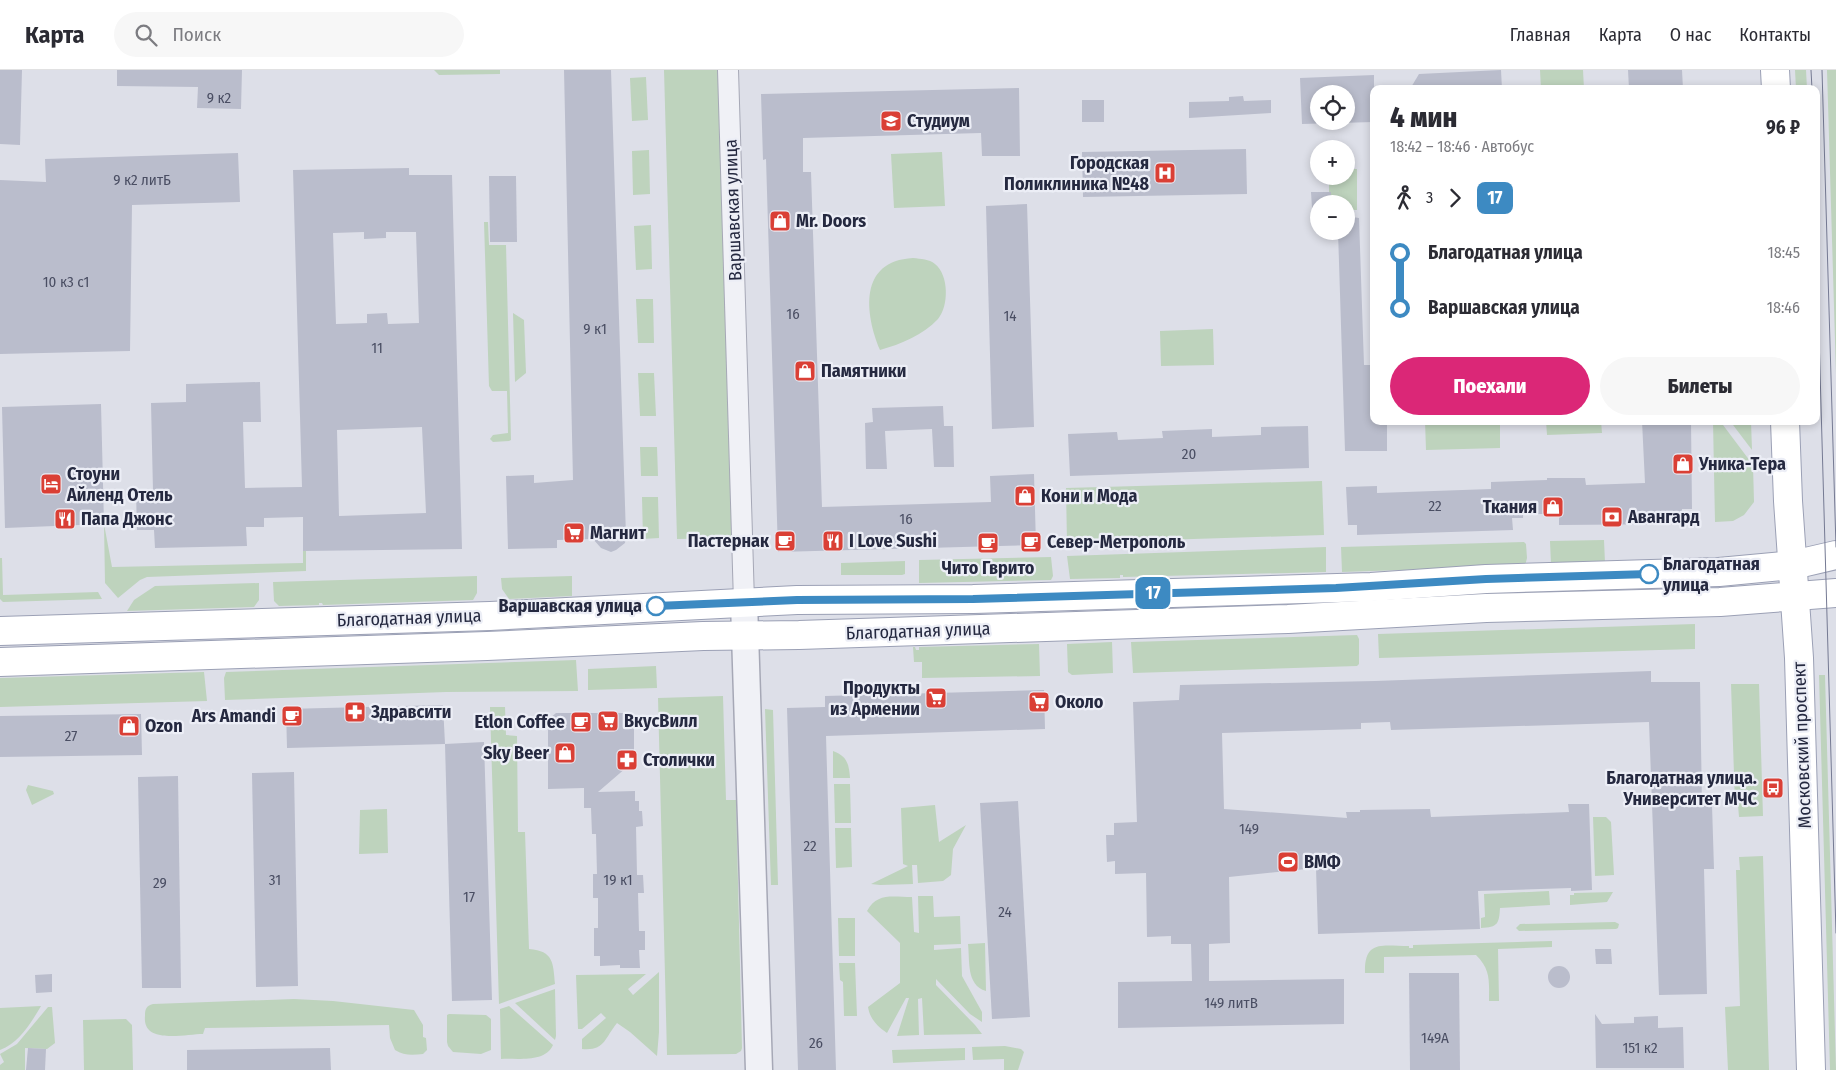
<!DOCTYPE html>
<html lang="ru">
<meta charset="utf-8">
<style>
:root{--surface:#fff;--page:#f7f7f7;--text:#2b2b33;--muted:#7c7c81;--line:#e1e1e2;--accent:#db2777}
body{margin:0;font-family:"Fira Sans Condensed",sans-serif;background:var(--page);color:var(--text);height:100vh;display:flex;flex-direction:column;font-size:19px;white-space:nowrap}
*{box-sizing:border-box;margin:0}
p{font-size:16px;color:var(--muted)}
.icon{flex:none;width:28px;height:28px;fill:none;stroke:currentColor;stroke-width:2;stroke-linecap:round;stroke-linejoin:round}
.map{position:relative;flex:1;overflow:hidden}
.panel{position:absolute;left:1370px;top:15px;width:450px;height:340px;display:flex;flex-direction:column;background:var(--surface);border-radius:10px;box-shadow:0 2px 8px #0003}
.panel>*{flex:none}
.badge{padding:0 10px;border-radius:8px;font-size:18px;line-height:32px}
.fabs{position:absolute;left:1310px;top:15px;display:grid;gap:10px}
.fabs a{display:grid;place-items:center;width:45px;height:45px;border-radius:50%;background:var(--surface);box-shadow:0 2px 8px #0003;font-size:25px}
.map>.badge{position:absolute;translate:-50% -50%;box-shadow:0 0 0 2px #fff}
.legs{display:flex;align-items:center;gap:8px;height:55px;padding:0 20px;font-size:16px}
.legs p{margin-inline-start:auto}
.head{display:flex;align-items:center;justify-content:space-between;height:85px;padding:0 20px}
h1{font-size:28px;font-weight:800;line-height:38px}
.button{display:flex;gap:10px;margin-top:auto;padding:10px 20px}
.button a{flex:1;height:58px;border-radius:30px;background:var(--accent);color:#fff;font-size:20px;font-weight:800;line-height:58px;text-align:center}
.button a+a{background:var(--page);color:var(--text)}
ul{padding:0 20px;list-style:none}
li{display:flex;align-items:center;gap:18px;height:55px;font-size:19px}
li i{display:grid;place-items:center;width:8px;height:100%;margin:0 6px;background:currentColor}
li i::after{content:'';width:12px;height:12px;margin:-6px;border:4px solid;border-radius:50%;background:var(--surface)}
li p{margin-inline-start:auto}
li:first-child i{background:linear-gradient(#0000 50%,currentColor 0)}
li:last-child i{background:linear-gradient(currentColor 50%,#0000 0)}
header{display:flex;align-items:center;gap:30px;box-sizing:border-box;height:70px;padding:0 25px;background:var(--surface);border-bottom:1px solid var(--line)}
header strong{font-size:24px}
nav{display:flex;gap:28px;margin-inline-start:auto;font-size:18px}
.search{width:350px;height:45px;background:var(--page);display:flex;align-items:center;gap:12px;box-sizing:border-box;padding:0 18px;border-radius:28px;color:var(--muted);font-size:19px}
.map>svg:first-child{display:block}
</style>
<header>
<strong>Карта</strong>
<div class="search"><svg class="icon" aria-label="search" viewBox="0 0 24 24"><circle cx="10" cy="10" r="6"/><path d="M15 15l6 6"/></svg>Поиск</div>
<nav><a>Главная</a><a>Карта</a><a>О нас</a><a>Контакты</a></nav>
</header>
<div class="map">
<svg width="1836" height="1000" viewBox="0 0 1836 1000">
<rect width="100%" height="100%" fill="#dddfe8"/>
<g fill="#bed3bd">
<polygon points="434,0 500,0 500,4 439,5"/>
<polygon points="664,0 721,0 734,468 677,469"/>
<polygon points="1540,0 1583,0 1584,19 1541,19"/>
<polygon points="1795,0 1806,0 1807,19 1796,19"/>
<polygon points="1827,0 1836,0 1836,304"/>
<polygon points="646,7 648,50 632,51 630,8"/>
<polygon points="649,80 650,124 633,125 632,81"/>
<polygon points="942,82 945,136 894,138 891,84"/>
<polygon points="1346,99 1357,99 1357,140 1346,140 1346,134 1329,134 1329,106 1346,106"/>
<polygon points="484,152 488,152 489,175 506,175 511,370 509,371 493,372 490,369 493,365 508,363 507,321 492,321 489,316"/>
<polygon points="651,155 652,199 636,200 634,156"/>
<path d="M913,188C921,189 929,189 935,194C949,205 949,236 938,249C923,265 901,274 880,280C865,244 858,191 913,188Z"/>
<polygon points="636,229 653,229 654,273 638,273"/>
<polygon points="513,243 524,250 526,303 515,312"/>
<polygon points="1213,259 1214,295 1161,296 1160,261"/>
<polygon points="638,303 654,303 656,346 640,346"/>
<polygon points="1425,351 1500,351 1500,378 1426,380"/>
<polygon points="1546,351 1601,351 1602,363 1547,365"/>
<polygon points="1713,351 1720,351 1753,395 1754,432 1744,445 1733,451 1715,452"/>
<polygon points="1730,351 1751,351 1752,380"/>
<polygon points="640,377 657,377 658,406 641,406"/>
<polygon points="1322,411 1324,465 1067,473 1066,418"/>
<polygon points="642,427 658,427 659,468 643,469"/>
<polygon points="104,454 112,497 303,493 303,481 306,481 306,501 147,507 140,510 118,528 105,513"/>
<polygon points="1604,470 1605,493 1551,494 1550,471"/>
<polygon points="1524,472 1526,474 1527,488 1525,496 1342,502 1341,477"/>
<polygon points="1326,477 1326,502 1123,507 1123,505 1120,505 1120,508 1070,509 1067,486"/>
<polygon points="1051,487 1053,506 1051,510 919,513 919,490"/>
<polygon points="0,488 2,488 3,525 98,522 102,529 3,532 0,529"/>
<polygon points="905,491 905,504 902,505 841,505 841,493"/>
<polygon points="477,506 477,523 473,530 323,535 322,533 319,533 319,535 279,536 274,531 273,512"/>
<polygon points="572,506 572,526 509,529 502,519 501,508"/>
<polygon points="259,513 259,530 254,537 127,541 134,530 155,516"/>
<polygon points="1695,554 1695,579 1379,588 1378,564"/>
<polygon points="1357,565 1359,569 1359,594 1357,596 1133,603 1131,572"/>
<polygon points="1112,572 1113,603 1072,605 1068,602 1067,574"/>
<polygon points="1039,574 1040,606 922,608 922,592 914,592 913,577 915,577 916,580 919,580 919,577"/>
<polygon points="576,590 578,621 446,622 225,630 224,608 226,602"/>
<polygon points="656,596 657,618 588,620 588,599"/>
<polygon points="204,602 207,631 0,637 0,608"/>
<polygon points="1819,605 1825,605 1836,1000 1830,1000"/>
<polygon points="1731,614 1759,614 1763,746 1739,747 1738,735 1735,735"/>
<polygon points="723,626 726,730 736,730 742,978 741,981 736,984 667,985 658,628"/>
<path d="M490,637H505L506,665L517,666L518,762H525L529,879C554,881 553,893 555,914L499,934Z"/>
<polygon points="765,639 773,640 778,815 771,815"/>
<path d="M833,681C847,686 849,694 850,708H833Z"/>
<polygon points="834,714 850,714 851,753 835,753"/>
<polygon points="28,715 53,721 54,724 32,735 26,720"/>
<polygon points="935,735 939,772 966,755 953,779 951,805 943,811 918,813 917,795 912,795 913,814 880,815 871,814 908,796 903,794 901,738"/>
<polygon points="387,739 388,783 359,784 360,740"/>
<polygon points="1593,747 1606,747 1611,752 1614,805 1595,806"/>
<polygon points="835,758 851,758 852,797 836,798"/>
<polygon points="1763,786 1769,1000 1728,1000 1725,937 1740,936 1736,800 1740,800 1739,787"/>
<path d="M1549,821L1550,835L1500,838C1499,854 1498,857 1481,858V848L1485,847L1484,824Z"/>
<polygon points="1613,822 1607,832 1570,835 1570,825 1574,825 1574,823"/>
<path d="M918,826H933L934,847L960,846L961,874L934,875V880L961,878L962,906L982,942V952L970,944L936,909V915L975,955L982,964L924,965L922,928L918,929L919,965L897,966L909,928H906L887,963C877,956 870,949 868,937L900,913V873L867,841C877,822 893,827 912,827L914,862L919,863Z"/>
<polygon points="838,848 855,848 855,886 839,886"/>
<polygon points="1615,852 1619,854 1618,858 1616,859 1519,861 1516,858 1520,854"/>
<path d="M1552,871V877L1498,879L1499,931H1489C1489,911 1491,900 1476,885L1384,887V903H1365C1364,869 1383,876 1409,876V878H1413V875Z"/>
<path d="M985,873L986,921C966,915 970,891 968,874Z"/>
<polygon points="839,893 855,893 857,946 844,946 843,912 840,910"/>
<path d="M659,902V962L657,986L630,962L617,953C604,969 605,981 582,979V969L606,948L601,943L582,959H578L576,905L646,904L628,919L633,925Z"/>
<polygon points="555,919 556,966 555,970 515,933"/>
<path d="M294,929L333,931L414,940L423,955V967L426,968L427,980L423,984C413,985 404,986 395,980L390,968L389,955L205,958L203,964C185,964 142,975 145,946C145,939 146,936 153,934Z"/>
<path d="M41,936C31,953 19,973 0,980V938Z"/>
<path d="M509,936L553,975C545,993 518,988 501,989L500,939Z"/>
<polygon points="48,937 52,937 55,973 47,979 25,978 25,1000 0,1000 0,995 4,992 0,984 17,974"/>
<polygon points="449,944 486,945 491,949 491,980 481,984 453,982 448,976 447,972 447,945"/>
<polygon points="126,949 132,955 133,1000 84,1000 83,950"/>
<polygon points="1005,976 1021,979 1024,982 1018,1000 1004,1000 1004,989 973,990 972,977"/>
<polygon points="965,978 965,990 893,993 892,980"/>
</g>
<g fill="#babdcc" fill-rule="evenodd">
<polygon points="0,0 22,0 20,75 0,74"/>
<polygon points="117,0 242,0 241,39 197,38 198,17 117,16"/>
<polygon points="564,0 611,0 626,466 625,473 616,480 611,482 601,478 593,469 557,470 557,478 508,479 506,406 534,405 534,413 573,410"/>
<polygon points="1501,0 1502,19 1410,19 1419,4"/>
<polygon points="1628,0 1682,0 1683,19 1629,19"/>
<path d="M1374,5V52L1302,54L1300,8ZM1319,24H1346V51H1319Z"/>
<polygon points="1019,18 1020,86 982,86 981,63 803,68 803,102 811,102 822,437 991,432 990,406 1034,404 1036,475 778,482 766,89 763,90 761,24"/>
<polygon points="1243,26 1244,31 1271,30 1271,43 1189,48 1189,32 1229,31 1229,27"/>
<rect x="1082" y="30" width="22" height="22"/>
<polygon points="1246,79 1247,124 1083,127 1082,82"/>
<polygon points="238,83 240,132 132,135 130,281 0,284 0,110 46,112 45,89"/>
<path d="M409,98V105H452L462,479L303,481V447L264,448V457H246L247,476L155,478L154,460H137L136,422L153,421L151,333L186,332V314L260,312L261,352H243L245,418L302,417L293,100ZM364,162V169L386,168V162H416L419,253L388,254L387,243L367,244V253L336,254L333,163ZM422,357L426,443L339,446L337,360Z"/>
<polygon points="489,106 516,106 517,172 490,172"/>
<polygon points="1311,122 1331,122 1331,134 1319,134 1319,153 1313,154"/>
<polygon points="1027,134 1034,357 992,359 986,136"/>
<polygon points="1346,146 1359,148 1364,295 1374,295 1374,351 1387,351 1387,381 1345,381 1338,161 1346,161"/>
<polygon points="101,334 104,454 5,458 2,337"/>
<polygon points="943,336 944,356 953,356 954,397 934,397 932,359 885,361 887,399 866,399 865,353 873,352 872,338"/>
<polygon points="1642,351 1691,351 1692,439 1682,439 1682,454 1559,455 1559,444 1523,444 1523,448 1512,448 1513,460 1357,465 1357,455 1348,455 1346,417 1377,416 1377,423 1491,419 1491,412 1547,410 1547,408 1585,408 1586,415 1645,413"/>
<polygon points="1308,356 1309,398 1070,406 1068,364 1117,362 1118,370 1163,368 1162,361 1212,359 1212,367 1261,365 1261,357"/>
<polygon points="1651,601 1651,612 1700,612 1702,736 1712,735 1714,799 1704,799 1707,924 1659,925 1649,652 1391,660 1390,652 1361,653 1361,659 1222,663 1224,739 1347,748 1346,742 1360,742 1360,740 1430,739 1431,747 1569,742 1568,734 1589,734 1592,820 1571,821 1571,818 1478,821 1480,859 1318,864 1316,798 1229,807 1230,873 1209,874 1209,911 1344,909 1344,954 1118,958 1118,912 1192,911 1191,874 1171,874 1171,866 1147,867 1146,803 1115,804 1115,791 1107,792 1106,765 1114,765 1114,753 1137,752 1133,632 1179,630 1180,615 1375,611"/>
<polygon points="1044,620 1045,659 826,666 836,1000 798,1000 787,638 825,637 825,626"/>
<polygon points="443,635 445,674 287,678 286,639"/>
<polygon points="556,643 628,643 634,651 634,691 598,722 635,721 635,731 639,731 639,741 642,741 643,756 636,757 637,805 643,805 644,823 638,823 639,861 645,861 645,880 639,880 640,898 620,898 620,895 600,896 600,886 594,886 594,858 598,858 598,828 593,828 593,804 597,804 596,764 592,764 591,738 584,738 584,718 548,719 548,650"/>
<polygon points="141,644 142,685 0,687 0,646"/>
<polygon points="484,672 492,930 452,931 445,674"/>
<polygon points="294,702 298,916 256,917 252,703"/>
<polygon points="178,706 181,918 142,918 138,707"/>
<polygon points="1018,731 1030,947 992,949 980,733"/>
<polygon points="1595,879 1611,879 1612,894 1596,894"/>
<circle cx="1559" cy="907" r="11"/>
<polygon points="1409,903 1459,903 1460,1000 1410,1000"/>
<polygon points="52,904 52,922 36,923 35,905"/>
<polygon points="1595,944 1602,954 1634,953 1634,947 1658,946 1658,958 1683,957 1684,998 1596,998"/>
<polygon points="28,978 46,979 45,1000 26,1000"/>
<polygon points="330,978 331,1000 187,1000 187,980"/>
</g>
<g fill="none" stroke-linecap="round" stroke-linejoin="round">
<g stroke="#a6a8b6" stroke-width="22">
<polyline id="minor" points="728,0 744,532"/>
</g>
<g stroke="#a6a8b6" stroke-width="29">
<polyline id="tertiary" points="744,532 759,1000"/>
</g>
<g stroke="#9ba0b5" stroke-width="30">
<g id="primary">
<polyline points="1775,0 1776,19"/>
<polyline points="1785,351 1788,431 1799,588 1811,1000"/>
<polyline points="0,561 490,546 797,530 973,529 1371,517 1486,509 1719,502 1793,495 1836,485"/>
<polyline points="0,592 487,576 703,566 799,565 1288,549 1486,538 1720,532 1836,523"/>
</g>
</g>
<use href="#minor" stroke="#f0f1f6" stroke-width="20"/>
<use href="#tertiary" stroke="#f0f1f6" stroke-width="26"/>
<use href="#primary" stroke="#fff" stroke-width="28"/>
<g stroke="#757a93" stroke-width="1">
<polyline points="1811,0 1812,19"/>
<polyline points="1822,0 1836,477"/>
<polyline points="1816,159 1836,863"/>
</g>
</g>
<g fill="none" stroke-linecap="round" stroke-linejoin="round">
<g stroke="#fff" stroke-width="11">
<polyline id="line-1" points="656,536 797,530 973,529 1336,518 1486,509 1649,504"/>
</g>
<use href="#line-1" stroke="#3d8ac2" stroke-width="8"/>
</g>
<defs>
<g id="school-square" transform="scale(1.125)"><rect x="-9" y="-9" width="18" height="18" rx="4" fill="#da3f35" stroke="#eceef6"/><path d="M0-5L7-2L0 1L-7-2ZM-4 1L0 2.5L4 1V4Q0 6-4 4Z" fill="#fff"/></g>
<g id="hospital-square" transform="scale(1.125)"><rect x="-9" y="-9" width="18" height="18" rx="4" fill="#da3f35" stroke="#eceef6"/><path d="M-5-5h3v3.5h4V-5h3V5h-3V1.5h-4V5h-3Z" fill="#fff"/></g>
<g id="shop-square" transform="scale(1.125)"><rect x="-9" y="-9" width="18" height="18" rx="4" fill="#da3f35" stroke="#eceef6"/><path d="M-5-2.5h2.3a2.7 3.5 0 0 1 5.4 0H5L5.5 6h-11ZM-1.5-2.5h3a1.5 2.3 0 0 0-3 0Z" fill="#fff"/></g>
<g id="hotel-square" transform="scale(1.125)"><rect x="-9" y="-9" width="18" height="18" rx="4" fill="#da3f35" stroke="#eceef6"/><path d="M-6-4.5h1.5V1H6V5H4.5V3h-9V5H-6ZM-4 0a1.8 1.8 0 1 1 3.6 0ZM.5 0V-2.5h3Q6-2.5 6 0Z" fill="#fff"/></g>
<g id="bank-square" transform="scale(1.125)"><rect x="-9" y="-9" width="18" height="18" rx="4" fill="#da3f35" stroke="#eceef6"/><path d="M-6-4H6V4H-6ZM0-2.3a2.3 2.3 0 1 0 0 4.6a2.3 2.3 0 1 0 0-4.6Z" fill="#fff"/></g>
<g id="restaurant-square" transform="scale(1.125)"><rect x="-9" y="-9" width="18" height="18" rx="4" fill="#da3f35" stroke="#eceef6"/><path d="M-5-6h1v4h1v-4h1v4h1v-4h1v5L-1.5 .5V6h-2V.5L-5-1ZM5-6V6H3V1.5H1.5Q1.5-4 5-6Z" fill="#fff"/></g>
<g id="supermarket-square" transform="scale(1.125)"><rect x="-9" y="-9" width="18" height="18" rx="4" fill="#da3f35" stroke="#eceef6"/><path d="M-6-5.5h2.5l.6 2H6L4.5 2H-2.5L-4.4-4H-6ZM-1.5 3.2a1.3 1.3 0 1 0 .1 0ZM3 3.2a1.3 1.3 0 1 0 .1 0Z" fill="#fff"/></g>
<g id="cafe-square" transform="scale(1.125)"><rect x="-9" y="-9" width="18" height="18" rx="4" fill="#da3f35" stroke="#eceef6"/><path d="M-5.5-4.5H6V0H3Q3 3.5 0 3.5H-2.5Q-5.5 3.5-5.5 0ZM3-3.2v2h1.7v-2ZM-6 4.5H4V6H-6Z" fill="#fff"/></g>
<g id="pharmacy-square" transform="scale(1.125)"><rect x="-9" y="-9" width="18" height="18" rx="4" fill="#da3f35" stroke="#eceef6"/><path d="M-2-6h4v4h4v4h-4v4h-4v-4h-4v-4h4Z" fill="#fff"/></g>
<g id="bus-square" transform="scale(1.125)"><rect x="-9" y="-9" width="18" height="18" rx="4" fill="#da3f35" stroke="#eceef6"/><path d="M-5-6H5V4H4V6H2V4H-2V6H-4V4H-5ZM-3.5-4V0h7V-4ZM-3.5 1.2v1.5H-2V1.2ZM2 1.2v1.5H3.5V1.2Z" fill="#fff"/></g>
<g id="stadium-square" transform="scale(1.125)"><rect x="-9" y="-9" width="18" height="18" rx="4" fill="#da3f35" stroke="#eceef6"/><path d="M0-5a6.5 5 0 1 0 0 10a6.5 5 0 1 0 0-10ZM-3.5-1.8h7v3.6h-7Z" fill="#fff"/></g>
</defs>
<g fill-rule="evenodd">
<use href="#school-square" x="891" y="51"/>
<use href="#hospital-square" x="1165" y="103"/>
<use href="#shop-square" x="780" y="151"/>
<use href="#shop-square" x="805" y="301"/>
<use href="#shop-square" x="1683" y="394"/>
<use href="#hotel-square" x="51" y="414"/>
<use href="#shop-square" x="1025" y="426"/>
<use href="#shop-square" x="1553" y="437"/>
<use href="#bank-square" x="1612" y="447"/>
<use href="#restaurant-square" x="65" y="449"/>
<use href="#supermarket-square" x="574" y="463"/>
<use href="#cafe-square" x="785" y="471"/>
<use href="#restaurant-square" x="833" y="471"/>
<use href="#cafe-square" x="1031" y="472"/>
<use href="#cafe-square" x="988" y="473"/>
<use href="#supermarket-square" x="936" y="628"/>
<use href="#supermarket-square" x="1039" y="632"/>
<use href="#pharmacy-square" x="355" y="642"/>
<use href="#cafe-square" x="292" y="646"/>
<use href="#supermarket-square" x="608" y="651"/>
<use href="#cafe-square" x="581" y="652"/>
<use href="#shop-square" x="129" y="656"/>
<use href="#shop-square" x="565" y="683"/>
<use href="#pharmacy-square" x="627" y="690"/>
<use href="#bus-square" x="1773" y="718"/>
<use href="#stadium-square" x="1288" y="792"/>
</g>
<g fill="#fff" stroke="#3d8ac2" stroke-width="2.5">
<circle cx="1649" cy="504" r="9"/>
<circle cx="656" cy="536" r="9"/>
</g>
<g text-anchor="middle" stroke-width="4.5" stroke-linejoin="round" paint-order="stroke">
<g font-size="15" fill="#4a4e63">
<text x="219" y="33">9 к2</text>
<text x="142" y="115">9 к2 литБ</text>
<text x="66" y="217">10 к3 с1</text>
<text x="793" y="249">16</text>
<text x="1010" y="251">14</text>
<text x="595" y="264">9 к1</text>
<text x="377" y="283">11</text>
<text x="1189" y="389">20</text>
<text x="1435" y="441">22</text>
<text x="906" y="454">16</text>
<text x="71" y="671">27</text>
<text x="1249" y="764">149</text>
<text x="810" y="781">22</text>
<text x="275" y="815">31</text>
<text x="618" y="815">19 к1</text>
<text x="160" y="818">29</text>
<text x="469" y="832">17</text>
<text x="1005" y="847">24</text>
<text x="1231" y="938">149 литВ</text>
<text x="1435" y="973">149А</text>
<text x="816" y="978">26</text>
<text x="1640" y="983">151 к2</text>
</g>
<g font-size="18" font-weight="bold" fill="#252940" stroke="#eceef6" text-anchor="start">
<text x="907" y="57">Студиум</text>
<text x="1149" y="99" text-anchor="end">Городская<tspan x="1149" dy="21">Поликлиника №48</tspan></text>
<text x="796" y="157">Mr. Doors</text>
<text x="821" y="307">Памятники</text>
<text x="1699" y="400">Уника-Тера</text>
<text x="67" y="410">Стоуни<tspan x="67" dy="21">Айленд Отель</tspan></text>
<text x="1041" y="432">Кони и Мода</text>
<text x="1537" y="443" text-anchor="end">Ткания</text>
<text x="1628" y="453">Авангард</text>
<text x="81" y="455">Папа Джонс</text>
<text x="590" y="469">Магнит</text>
<text x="769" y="477" text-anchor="end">Пастернак</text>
<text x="849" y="477">I Love Sushi</text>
<text x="1047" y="478">Север-Метрополь</text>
<text x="988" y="504" text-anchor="middle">Чито Гврито</text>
<text x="920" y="624" text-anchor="end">Продукты<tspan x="920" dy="21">из Армении</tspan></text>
<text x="1055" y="638">Около</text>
<text x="371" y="648">Здравсити</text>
<text x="276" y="652" text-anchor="end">Ars Amandi</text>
<text x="624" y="657">ВкусВилл</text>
<text x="565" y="658" text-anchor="end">Etlon Coffee</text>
<text x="145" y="662">Ozon</text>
<text x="549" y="689" text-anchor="end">Sky Beer</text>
<text x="643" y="696">Столички</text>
<text x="1757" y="714" text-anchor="end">Благодатная улица.<tspan x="1757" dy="21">Университет МЧС</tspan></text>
<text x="1304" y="798">ВМФ</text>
</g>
<g font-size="18" fill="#252940" stroke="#eceef6">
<text transform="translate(733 140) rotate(-92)" y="6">Варшавская улица</text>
<text transform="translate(409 548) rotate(-2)" y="6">Благодатная улица</text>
<text transform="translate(918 561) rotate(-2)" y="6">Благодатная улица</text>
<text transform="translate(1802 675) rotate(-92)" y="6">Московский проспект</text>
</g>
<g font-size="18" font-weight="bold" fill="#252940" stroke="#eceef6" text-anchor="start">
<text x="1663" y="500">Благодатная<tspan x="1663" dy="21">улица</tspan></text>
<text x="642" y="542" text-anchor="end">Варшавская улица</text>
</g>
</g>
</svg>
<div class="fabs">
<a><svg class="icon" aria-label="locate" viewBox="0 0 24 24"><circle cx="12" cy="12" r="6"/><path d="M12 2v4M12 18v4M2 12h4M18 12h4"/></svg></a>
<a>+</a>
<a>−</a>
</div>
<b class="badge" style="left:1153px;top:523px;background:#3d8ac2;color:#fff">17</b>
<section class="panel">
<div class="head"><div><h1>4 мин</h1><p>18:42 – 18:46 · Автобус</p></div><b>96 ₽</b></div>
<div class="legs"><svg class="icon" aria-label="walk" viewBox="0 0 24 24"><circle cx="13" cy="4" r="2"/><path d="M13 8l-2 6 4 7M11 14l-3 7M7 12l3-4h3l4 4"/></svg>3<svg class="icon" aria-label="forward" viewBox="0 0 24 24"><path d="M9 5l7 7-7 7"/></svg><b class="badge" style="background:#3d8ac2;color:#fff">17</b></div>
<ul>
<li><i style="color:#3d8ac2"></i><b>Благодатная улица</b><p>18:45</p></li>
<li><i style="color:#3d8ac2"></i><b>Варшавская улица</b><p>18:46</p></li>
</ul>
<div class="button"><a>Поехали</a><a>Билеты</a></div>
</section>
</div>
